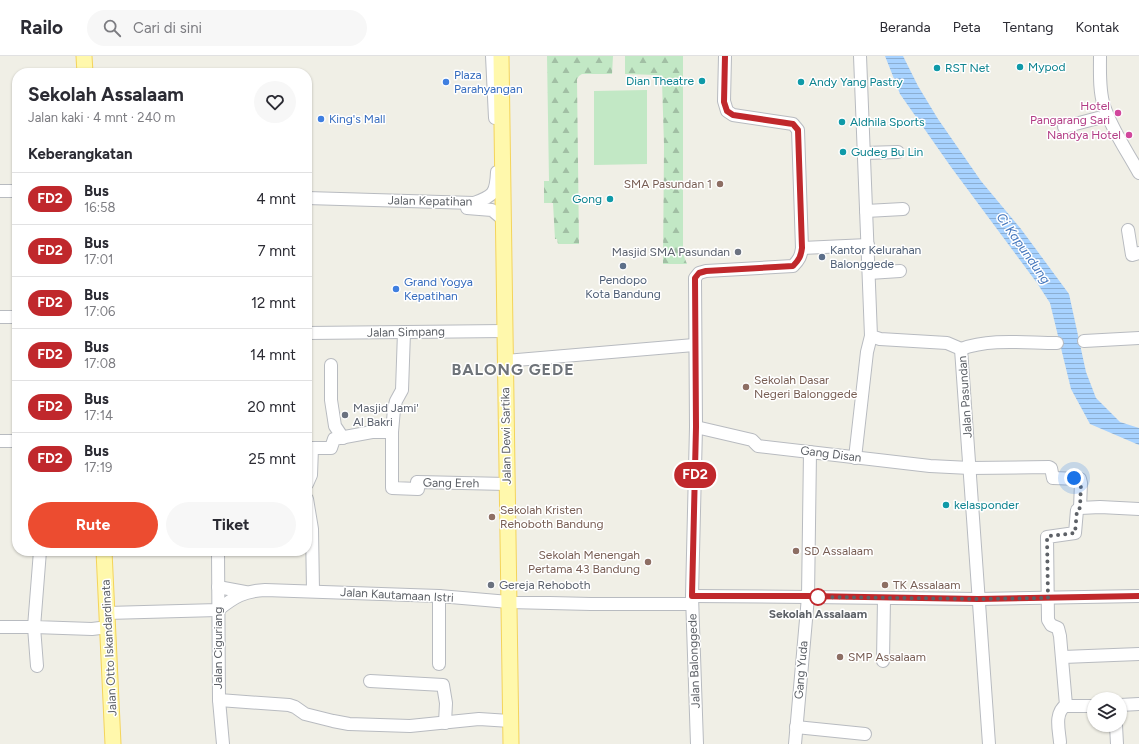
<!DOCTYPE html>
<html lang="id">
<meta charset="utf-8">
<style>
:root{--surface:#fff;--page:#f7f7f7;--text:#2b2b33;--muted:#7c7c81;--line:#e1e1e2;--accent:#ec4c30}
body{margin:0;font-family:Figtree,sans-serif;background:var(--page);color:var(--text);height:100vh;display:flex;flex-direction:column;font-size:15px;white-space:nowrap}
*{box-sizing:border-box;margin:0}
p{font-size:13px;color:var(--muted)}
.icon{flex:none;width:22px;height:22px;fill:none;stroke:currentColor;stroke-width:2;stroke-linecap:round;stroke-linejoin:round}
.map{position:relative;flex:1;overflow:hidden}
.side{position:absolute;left:12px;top:12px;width:300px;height:488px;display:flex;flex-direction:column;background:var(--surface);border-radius:16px;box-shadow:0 1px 3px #0004}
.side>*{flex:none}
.badge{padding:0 8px;border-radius:13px;font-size:14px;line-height:26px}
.controls{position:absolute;left:1087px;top:636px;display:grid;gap:8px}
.controls a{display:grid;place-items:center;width:40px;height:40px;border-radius:50%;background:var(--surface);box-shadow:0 1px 3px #0004;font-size:20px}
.you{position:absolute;width:20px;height:20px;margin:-10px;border:3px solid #fff;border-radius:50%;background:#1a73e8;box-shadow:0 0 0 6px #1a73e833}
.map>.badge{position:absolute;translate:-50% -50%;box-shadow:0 0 0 2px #fff}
h2{padding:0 16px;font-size:15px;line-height:36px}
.round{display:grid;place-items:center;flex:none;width:42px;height:42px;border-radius:21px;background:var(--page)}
.summary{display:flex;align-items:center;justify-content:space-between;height:68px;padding:0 16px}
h1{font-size:19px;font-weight:700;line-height:30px}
.action{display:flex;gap:8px;margin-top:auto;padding:8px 16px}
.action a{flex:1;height:46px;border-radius:24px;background:var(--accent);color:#fff;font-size:16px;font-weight:700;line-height:46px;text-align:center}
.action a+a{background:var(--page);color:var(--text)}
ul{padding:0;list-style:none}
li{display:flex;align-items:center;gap:12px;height:52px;padding:0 16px;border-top:1px solid var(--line)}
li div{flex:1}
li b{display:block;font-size:15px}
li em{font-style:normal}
li .badge{min-width:44px;font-weight:700;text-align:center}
header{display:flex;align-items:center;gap:24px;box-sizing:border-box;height:56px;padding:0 20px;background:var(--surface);border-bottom:1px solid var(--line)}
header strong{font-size:19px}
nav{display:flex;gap:22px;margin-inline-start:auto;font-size:14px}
.search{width:280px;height:36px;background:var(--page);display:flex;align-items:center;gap:10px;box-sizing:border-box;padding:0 14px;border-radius:22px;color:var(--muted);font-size:15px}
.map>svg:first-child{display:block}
</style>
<header>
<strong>Railo</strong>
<div class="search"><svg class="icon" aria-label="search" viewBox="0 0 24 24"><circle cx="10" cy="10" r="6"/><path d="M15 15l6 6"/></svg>Cari di sini</div>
<nav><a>Beranda</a><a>Peta</a><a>Tentang</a><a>Kontak</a></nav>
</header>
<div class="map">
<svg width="1139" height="688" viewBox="0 0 1139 688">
<defs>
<pattern id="forest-firs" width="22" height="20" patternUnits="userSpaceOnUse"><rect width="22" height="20" fill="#c2e8c5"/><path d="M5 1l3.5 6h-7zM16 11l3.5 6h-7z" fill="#a1bfa4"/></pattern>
<pattern id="water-rules" width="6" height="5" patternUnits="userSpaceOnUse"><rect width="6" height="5" fill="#a7d2ff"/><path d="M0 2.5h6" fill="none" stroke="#8baed2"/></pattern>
</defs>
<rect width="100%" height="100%" fill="#f0efe6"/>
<g fill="url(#forest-firs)">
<polygon points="547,0 613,0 612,18 582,18 579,20 577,23 579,188 558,188 557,183 555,183 553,147 544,147 544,125 549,125"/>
<polygon points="625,0 683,0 683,198 687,208 663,208 664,89 662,25 660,21 657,19 625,18"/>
</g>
<polygon fill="#c2e8c5" points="647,34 647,108 594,109 594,35"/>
<polygon fill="url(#water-rules)" points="885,0 903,0 918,30 938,63 981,125 1021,173 1069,238 1086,316 1096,342 1120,366 1139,372 1139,389 1090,368 1071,333 1050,247 1037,227 951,111 900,38"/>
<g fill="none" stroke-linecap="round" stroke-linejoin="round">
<g stroke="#b8bbc0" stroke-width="14">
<g id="minor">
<polyline points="492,0 495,62"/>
<polyline points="860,0 871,280 880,283 947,287 961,293"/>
<path d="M1100,0C1100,16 1099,35 1104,50C1112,74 1127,95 1139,117"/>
<polyline points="1064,71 1098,62"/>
<polyline points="864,97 898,96"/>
<polyline points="0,135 17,135"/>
<path d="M307,142L474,147C494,140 496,137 497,116"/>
<polyline points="467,152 492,154 504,164"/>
<polyline points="866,155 903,153"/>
<polyline points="1128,174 1132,199 1139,197"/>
<polyline points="802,192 868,189"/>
<polyline points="869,217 900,215"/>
<polyline points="0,261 17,261"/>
<polyline points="404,276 402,334 396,345 394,353 392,376 392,432 418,433 417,426 507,428"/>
<polyline points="307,277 505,275"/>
<polyline points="1084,285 1139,282"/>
<polyline points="961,293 989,688"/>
<path d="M961,293C990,282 1026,287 1057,287"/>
<polyline points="505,305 694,289"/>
<polyline points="331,309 331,344 335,370 343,382"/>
<polyline points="696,371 752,384 758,390 930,410 970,412 1049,411 1051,412 1053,422 1080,423 1081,427 1080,452 1100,451 1139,453"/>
<polyline points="0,385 17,385"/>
<polyline points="307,392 331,392 334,383 372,376 392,376"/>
<polyline points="855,402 867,296 871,280"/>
<polyline points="307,428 311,419 312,392"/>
<polyline points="307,443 312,473 313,535"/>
<polyline points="40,495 34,571 92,573 108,571"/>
<polyline points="218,495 219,644 223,688"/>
<polyline points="218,531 245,536"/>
<polyline points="439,540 439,608"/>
<polyline points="692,540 808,541 978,543 1139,540"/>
<path d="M107,557L218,554C234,541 244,535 265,534L439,540L509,546L591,548H692"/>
<polyline points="0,571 34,571 37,610"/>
<polyline points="1063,601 1139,598"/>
<polyline points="883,605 884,542"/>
<polyline points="370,625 443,629 446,647 445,667"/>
<polyline points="219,644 289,649 295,651 305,658 333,665 349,668 410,670 479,663 511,665"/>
<polyline points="1066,649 1060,580 1058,572 1051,569 1048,564 1047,481 1075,477 1077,454 1080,452"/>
<polyline points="1120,649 1139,648"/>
<polyline points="1116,669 1117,688"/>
<polyline points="796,671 865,678"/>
<path d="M1060,686C1059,674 1054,657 1066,649L1069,650H1094"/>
<path d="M697,688L692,540L696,371L695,222L699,217L706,215L793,210C799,204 801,200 802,192L798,74L793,68L733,59L727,55L724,45L725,0"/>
<polyline points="795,688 808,541 810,396"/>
</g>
</g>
<g stroke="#f4d45b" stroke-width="17">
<g id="major">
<polyline points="84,0 85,17"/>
<polyline points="501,0 511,688"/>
<polyline points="104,495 113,688"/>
</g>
</g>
<use href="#minor" stroke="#fff" stroke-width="12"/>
<use href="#major" stroke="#fff8ac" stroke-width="15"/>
</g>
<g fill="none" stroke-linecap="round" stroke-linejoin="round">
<g stroke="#fff" stroke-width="9">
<path id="line" d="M725,0L724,46L727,55L733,59L793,68L798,74L802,192C801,200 799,204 793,210L706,215L699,217L695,222L696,371L692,540H808L978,543L1139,540"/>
</g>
<use href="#line" stroke="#c0282c" stroke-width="6"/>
<polyline stroke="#5d6167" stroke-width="4" stroke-dasharray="0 7.2" points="818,541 978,543 1048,542 1047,481 1049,480 1075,477 1077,454 1080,452 1081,427 1080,423 1074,422"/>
</g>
<g fill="#0f9aa8" stroke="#fff" stroke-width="1.5">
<circle cx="1020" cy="11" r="4"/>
<circle cx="937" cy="12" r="4"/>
<circle cx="702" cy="25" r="4"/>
<circle cx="801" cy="26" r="4"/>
<circle cx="842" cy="66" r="4"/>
<circle cx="843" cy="96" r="4"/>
<circle cx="610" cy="143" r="4"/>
<circle cx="946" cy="449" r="4"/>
</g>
<g fill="#3f7fe0" stroke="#fff" stroke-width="1.5">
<circle cx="446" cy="26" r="4"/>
<circle cx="321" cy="63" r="4"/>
<circle cx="396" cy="233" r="4"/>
</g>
<g fill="#d1479c" stroke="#fff" stroke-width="1.5">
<circle cx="1118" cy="57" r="4"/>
<circle cx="1129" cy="79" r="4"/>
</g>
<g fill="#8d6e63" stroke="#fff" stroke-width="1.5">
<circle cx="720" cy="128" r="4"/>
<circle cx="746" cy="331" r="4"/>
<circle cx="492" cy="461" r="4"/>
<circle cx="796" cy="495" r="4"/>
<circle cx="648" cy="506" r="4"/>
<circle cx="885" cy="529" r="4"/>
<circle cx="840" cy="601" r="4"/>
</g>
<g fill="#6b7280" stroke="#fff" stroke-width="1.5">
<circle cx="738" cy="196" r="4"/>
<circle cx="345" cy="359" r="4"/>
<circle cx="491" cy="529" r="4"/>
</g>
<g fill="#5c6f8a" stroke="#fff" stroke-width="1.5">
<circle cx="822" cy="201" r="4"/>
<circle cx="623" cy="210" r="4"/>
</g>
<circle fill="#fff" stroke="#c0282c" stroke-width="2" cx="818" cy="541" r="8"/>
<g text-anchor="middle" stroke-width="3" stroke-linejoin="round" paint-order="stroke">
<g font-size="12" fill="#0d838f" stroke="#fff" text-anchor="start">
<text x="1028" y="15">Mypod</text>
<text x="945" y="16">RST Net</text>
<text x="694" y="29" text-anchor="end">Dian Theatre</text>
<text x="809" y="30">Andy Yang Pastry</text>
<text x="850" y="70">Aldhila Sports</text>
<text x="851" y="100">Gudeg Bu Lin</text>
<text x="602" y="147" text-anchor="end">Gong</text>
<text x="954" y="453">kelasponder</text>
</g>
<g font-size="12" fill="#366cbe" stroke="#fff" text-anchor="start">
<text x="454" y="23">Plaza<tspan x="454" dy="14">Parahyangan</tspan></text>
<text x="329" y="67">King's Mall</text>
<text x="404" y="230">Grand Yogya<tspan x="404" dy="14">Kepatihan</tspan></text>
</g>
<g font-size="12" fill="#b23c85" stroke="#fff" text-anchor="end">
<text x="1110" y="54">Hotel<tspan x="1110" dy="14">Pangarang Sari</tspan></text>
<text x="1121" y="83">Nandya Hotel</text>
</g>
<g font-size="12" fill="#785e54" stroke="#fff" text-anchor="start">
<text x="712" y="132" text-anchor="end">SMA Pasundan 1</text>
<text x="754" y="328">Sekolah Dasar<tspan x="754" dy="14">Negeri Balonggede</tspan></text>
<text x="500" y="458">Sekolah Kristen<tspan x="500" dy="14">Rehoboth Bandung</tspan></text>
<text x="804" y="499">SD Assalaam</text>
<text x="640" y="503" text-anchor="end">Sekolah Menengah<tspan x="640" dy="14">Pertama 43 Bandung</tspan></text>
<text x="893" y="533">TK Assalaam</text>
<text x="848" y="605">SMP Assalaam</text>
</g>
<g font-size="12" fill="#5d6167" stroke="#fff">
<text transform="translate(430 145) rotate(1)" y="4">Jalan Kepatihan</text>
<text transform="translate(406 276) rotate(-1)" y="4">Jalan Simpang</text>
<text transform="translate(965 341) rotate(-94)" y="4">Jalan Pasundan</text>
<text transform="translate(506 380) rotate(-91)" y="4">Jalan Dewi Sartika</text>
<text transform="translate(831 398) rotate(7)" y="4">Gang Disan</text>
<text transform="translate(451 427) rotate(1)" y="4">Gang Ereh</text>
<text transform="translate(397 539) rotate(3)" y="4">Jalan Kautamaan Istri</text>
<text transform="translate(109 592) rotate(-93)" y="4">Jalan Otto Iskandardinata</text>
<text transform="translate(218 592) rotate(-90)" y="4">Jalan Ciguriang</text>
<text transform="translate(694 605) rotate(-92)" y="4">Jalan Balonggede</text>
<text transform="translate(801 614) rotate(-85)" y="4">Gang Yuda</text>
</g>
<g font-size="12" fill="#4e5e75" stroke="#fff" text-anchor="start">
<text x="830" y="198">Kantor Kelurahan<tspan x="830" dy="14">Balonggede</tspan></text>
<text x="623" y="228" text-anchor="middle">Pendopo<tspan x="623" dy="14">Kota Bandung</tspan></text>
</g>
<g font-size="12" fill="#5b616d" stroke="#fff" text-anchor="start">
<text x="730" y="200" text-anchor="end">Masjid SMA Pasundan</text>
<text x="353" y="356">Masjid Jami'<tspan x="353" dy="14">Al Bakri</tspan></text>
<text x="499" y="533">Gereja Rehoboth</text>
</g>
<g font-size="12" font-weight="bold" fill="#5d6167" stroke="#fff">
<text x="818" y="562">Sekolah Assalaam</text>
</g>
<g font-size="13" font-style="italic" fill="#4376bd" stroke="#fff">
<text transform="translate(1024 192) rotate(55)" y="5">Ci Kapundung</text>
</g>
<g font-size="16" font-weight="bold" letter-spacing="1" fill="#6e7379" stroke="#fff">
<text x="513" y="319">BALONG GEDE</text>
</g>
</g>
</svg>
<div class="controls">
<a><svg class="icon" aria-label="layers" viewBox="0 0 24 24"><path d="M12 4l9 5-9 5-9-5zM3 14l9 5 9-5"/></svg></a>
</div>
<div class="you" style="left:1074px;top:422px"></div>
<b class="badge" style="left:695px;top:419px;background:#c0282c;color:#fff">FD2</b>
<section class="side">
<div class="summary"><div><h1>Sekolah Assalaam</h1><p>Jalan kaki · 4 mnt · 240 m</p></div><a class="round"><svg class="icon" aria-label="heart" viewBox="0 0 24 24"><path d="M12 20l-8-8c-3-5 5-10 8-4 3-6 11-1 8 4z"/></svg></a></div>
<h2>Keberangkatan</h2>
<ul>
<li><span class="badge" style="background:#c0282c;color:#fff">FD2</span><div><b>Bus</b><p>16:58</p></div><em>4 mnt</em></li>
<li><span class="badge" style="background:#c0282c;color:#fff">FD2</span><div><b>Bus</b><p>17:01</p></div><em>7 mnt</em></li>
<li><span class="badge" style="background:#c0282c;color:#fff">FD2</span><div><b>Bus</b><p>17:06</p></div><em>12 mnt</em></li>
<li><span class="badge" style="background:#c0282c;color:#fff">FD2</span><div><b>Bus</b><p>17:08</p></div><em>14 mnt</em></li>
<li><span class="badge" style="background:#c0282c;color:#fff">FD2</span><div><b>Bus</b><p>17:14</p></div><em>20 mnt</em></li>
<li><span class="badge" style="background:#c0282c;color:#fff">FD2</span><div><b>Bus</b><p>17:19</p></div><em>25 mnt</em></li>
</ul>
<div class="action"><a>Rute</a><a>Tiket</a></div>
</section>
</div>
